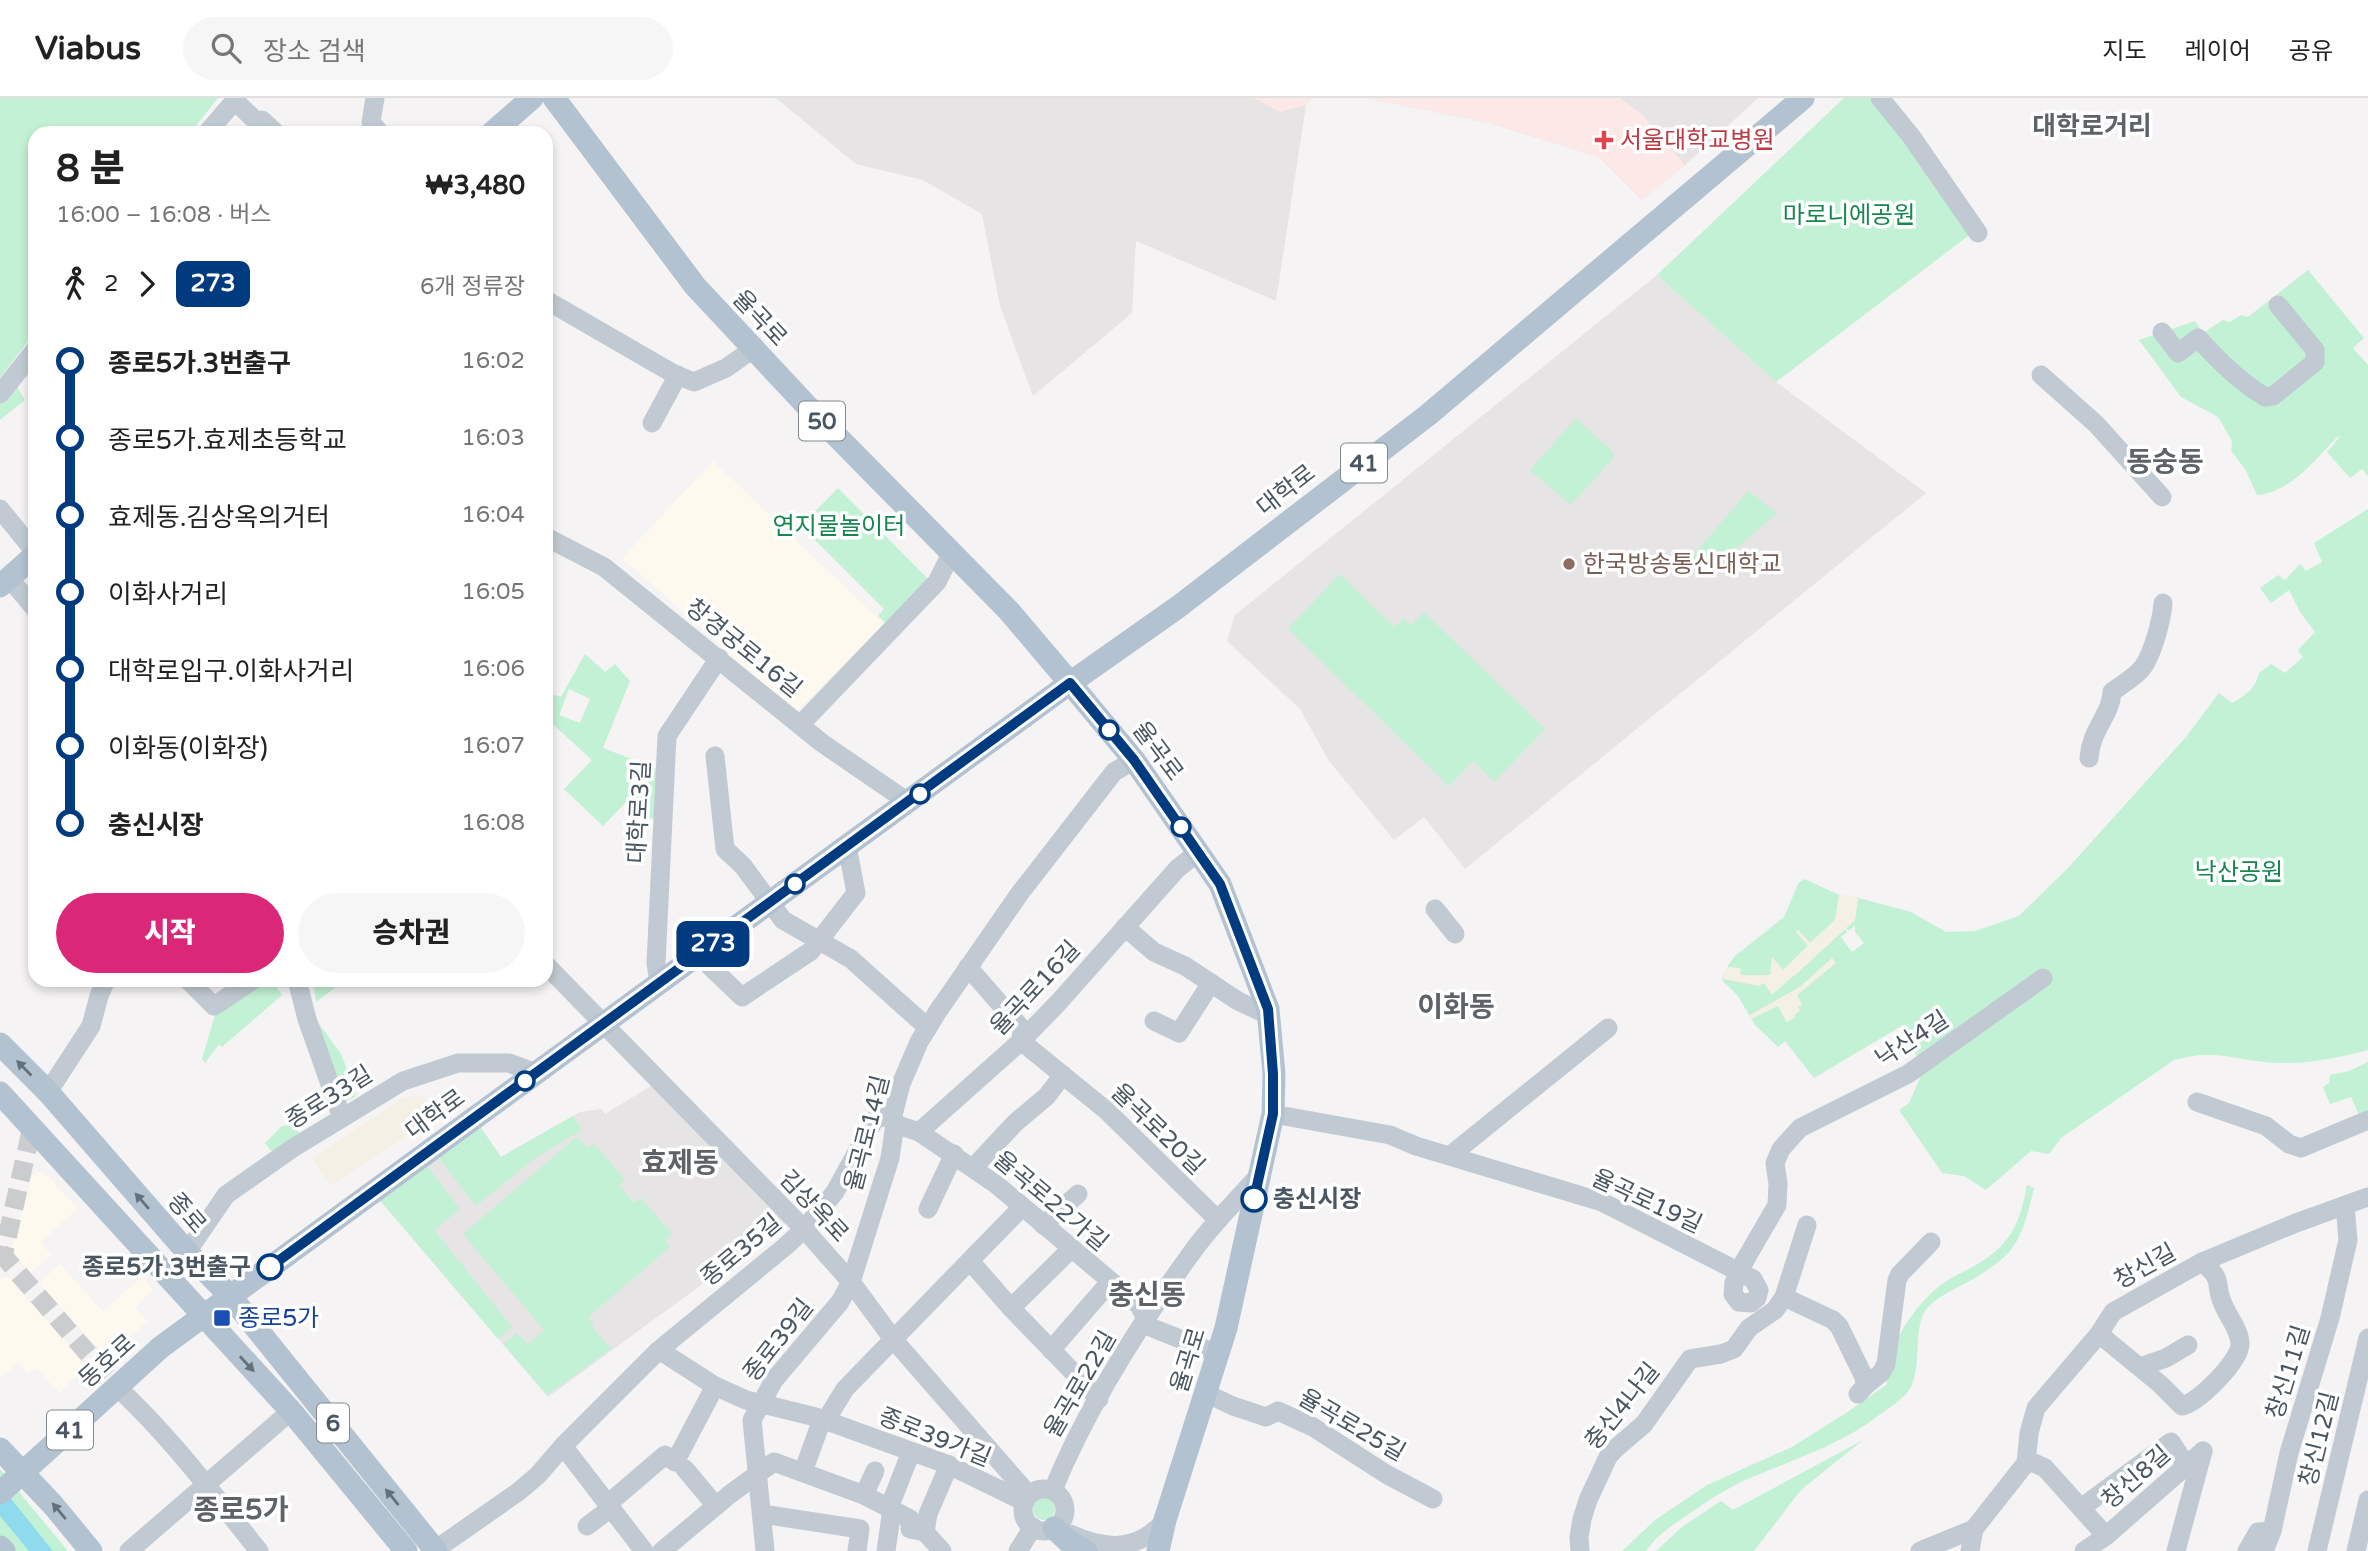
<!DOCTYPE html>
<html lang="ko">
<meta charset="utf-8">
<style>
:root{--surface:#fff;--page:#f6f6f6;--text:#222;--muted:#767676;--line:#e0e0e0;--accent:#db2777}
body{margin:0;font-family:"Varela Round","Noto Sans KR",sans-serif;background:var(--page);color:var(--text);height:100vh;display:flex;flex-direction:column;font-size:26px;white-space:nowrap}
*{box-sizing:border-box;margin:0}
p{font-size:23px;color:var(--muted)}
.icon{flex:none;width:38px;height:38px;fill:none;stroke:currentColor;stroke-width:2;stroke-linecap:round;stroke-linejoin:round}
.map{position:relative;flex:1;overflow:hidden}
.side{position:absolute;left:28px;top:28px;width:525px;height:861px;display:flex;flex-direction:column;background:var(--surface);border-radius:21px;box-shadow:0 4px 10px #0003}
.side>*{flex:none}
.badge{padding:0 14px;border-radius:10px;font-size:24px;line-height:46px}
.map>.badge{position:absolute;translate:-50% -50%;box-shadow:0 0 0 4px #fff}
.legs{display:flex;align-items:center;gap:10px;height:77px;padding:0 28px;font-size:23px}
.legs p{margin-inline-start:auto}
.overview{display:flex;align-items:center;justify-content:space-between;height:119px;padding:0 28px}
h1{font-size:38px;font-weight:800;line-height:52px}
.cta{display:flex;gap:14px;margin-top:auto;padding:14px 28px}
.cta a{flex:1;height:80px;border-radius:42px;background:var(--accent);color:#fff;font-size:28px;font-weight:800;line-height:80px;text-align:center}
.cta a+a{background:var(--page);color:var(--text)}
ul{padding:0 28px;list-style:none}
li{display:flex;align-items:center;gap:24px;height:77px;font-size:26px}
li i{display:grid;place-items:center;width:10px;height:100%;margin:0 9px;background:currentColor}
li i::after{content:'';width:18px;height:18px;margin:-9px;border:5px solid;border-radius:50%;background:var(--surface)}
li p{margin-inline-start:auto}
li:first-child i{background:linear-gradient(#0000 50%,currentColor 0)}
li:last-child i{background:linear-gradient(currentColor 50%,#0000 0)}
header{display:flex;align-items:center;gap:42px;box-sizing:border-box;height:98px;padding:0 35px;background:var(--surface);border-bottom:2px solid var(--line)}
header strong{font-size:33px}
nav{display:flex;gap:38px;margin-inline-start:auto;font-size:24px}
.search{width:490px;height:63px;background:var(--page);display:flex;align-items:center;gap:18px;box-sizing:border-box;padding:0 24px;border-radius:38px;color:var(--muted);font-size:26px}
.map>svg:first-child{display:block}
</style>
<header>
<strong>Viabus</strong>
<div class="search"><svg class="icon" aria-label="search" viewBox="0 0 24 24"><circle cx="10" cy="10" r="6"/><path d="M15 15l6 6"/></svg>장소 검색</div>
<nav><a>지도</a><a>레이어</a><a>공유</a></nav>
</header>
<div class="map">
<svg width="2368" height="1453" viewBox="0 0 2368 1453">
<rect width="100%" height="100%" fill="#f5f3f3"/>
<g fill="#fdf9ef">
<polygon points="713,363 884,526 796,614 622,460"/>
<polygon points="43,1073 78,1110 41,1144 51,1157 30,1176 11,1151 32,1077"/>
<polygon points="60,1166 103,1213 141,1179 153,1192 135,1209 148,1223 109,1259 103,1256 39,1185"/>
<polygon points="8,1179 88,1268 59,1295 36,1270 28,1275 18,1265 0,1280 0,1185 1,1180"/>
</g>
<g fill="#e6e4e5">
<polygon points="776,0 1312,0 1306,7 1276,203 1136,143 1132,215 1033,298 1000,208 982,116 923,82 856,66"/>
<polygon points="1367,0 1758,0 1685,67 1642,102 1599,59 1489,25"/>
<polygon points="1657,177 1776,284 1926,395 1465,771 1424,719 1394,742 1329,663 1300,611 1227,543 1235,517"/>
<polygon points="654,986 786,1125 548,1299 376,1098 477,1024 501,1059 580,1014 601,1011 605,1016"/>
</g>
<g fill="#fce8e6">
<polygon points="1254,0 1312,0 1306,7 1280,14"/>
<polygon points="1367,0 1620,0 1642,16 1685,67 1642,102 1599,59 1489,25"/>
</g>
<g fill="#c3f1d5" fill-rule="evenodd">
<polygon points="0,0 218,0 190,35 35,35 35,234 0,280"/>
<polygon points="1844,0 1874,0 1972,135 1776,284 1657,177"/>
<path d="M2308,172L2364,240L2353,250L2368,267V378L2362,371L2350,380L2327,354L2339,340L2338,338C2316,361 2290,395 2257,397L2245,371L2231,353L2232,343L2218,319L2181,299L2139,242L2195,223L2203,235L2223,222L2230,224L2241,217L2248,219Z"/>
<polygon points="16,287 25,302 0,322 0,305"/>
<polygon points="1576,320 1614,355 1613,360 1571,407 1530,372"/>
<polygon points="838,390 932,485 886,525 878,518 884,511 801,428"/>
<polygon points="1748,393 1777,415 1707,475 1692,459"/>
<path d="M2368,411V952C2340,960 2306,966 2277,965C2237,963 2217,950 2174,962L2061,1040L2049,1056L2031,1053L1986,1092L1964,1078L1942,1075L1899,1012L1909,1005L1923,973L1903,927L1814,980L1785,943L1778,949L1755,927L1738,898L1722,882L1727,869L1735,858L1784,819L1799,784L1805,781L1839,797L1859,800L1911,814L1946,834L1975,833L2019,818L2068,770L2186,639L2219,595L2232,605C2245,598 2256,590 2259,575L2271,566L2285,575L2303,559L2298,552L2315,534L2300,514L2289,492L2271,505L2260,490L2278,477L2285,482L2300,466L2306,473L2322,464L2314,445ZM1835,822H1855L1846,830L1849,833L1855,827V834L1864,845L1852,854L1841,839L1847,834L1845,831L1794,878L1786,869L1808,848L1798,832L1810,845ZM1832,861L1835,865L1797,897L1798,909L1787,924L1778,907L1752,920L1751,917L1800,889Z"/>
<polygon points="1340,476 1394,529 1403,520 1411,527 1424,514 1545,631 1494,684 1473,663 1449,688 1288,531"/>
<path d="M585,556L605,574L615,566L630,583L603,650L658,671L656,721L628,718L630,700L603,728L564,691L592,662L546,620V594L561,599ZM569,591L590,601L580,625L559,617Z"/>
<polygon points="265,882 272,882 282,897 222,949 219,946 205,965 202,961 215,917 223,908"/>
<polygon points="313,882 344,882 344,883 316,904"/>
<polygon points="317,923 341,956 356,994 355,999 346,1003"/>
<polygon points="2368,964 2368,1013 2359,1017 2351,999 2330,1006 2323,989 2329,985 2330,977 2349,973"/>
<polygon points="573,1018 582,1032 535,1060 476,1108 435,1055 477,1024 501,1059"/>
<polygon points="295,1023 300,1038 273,1055 265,1045 281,1029"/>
<polygon points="577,1039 587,1050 594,1045 625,1082 619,1087 634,1105 641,1100 672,1136 665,1142 670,1149 588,1219 594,1226 592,1229 611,1251 547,1297 503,1246 517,1235 528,1246 544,1232 463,1136"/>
<polygon points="427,1068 460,1111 434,1132 512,1229 498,1241 380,1102"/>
<path d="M2027,1087L2034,1090C2021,1145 2016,1157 1966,1185C1954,1191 1940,1198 1930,1207C1911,1224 1923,1265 1911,1289C1905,1300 1889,1310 1879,1317C1847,1343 1798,1360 1760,1376C1733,1386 1709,1402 1686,1418C1671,1428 1656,1438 1646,1453H1622L1655,1422L1707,1387L1792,1349L1846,1315L1886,1287C1888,1275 1890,1262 1894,1250C1900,1231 1921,1203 1937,1190C1947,1181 1962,1175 1974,1168C2010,1148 2020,1126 2027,1087Z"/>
<polygon points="1863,1342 1801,1392 1754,1453 1656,1453 1682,1429 1721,1403 1733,1412"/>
<polygon points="0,1371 68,1453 12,1453 0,1438"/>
<circle cx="1044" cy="1411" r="11"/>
</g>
<g fill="#f5f0e5">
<polygon points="1839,797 1858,800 1855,822 1772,897 1764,885 1759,888 1723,881 1727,869 1740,870 1741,877 1770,877 1772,859 1783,872 1808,848 1796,834 1798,832 1810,845 1835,822"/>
<polygon points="1832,860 1836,865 1797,897 1802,907 1798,909 1800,913 1794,917 1796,919 1787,924 1778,908 1751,921 1750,917 1800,889"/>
<polygon points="422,997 436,1019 330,1088 312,1060 403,1000"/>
</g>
<polygon fill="#90daee" points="0,1387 53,1453 29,1453 0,1418"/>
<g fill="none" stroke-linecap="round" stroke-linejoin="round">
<g stroke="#caccce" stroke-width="19" stroke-dasharray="19 10" stroke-linecap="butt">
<polyline points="0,1154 117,1289"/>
<polyline points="1,1167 32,1029"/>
</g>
<g stroke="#c1cad2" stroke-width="19">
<polyline points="375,0 371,24 380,35"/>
<polyline points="1880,0 1911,38 1978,135"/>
<polyline points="235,3 256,23 262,22 276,35"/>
<polyline points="207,35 237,0"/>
<polyline points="546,202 674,276 694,284 726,270 753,251"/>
<path d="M2162,234L2178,255L2198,240C2219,263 2239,283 2265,299L2273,298L2315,264V252L2278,207"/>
<polyline points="2041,277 2096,326 2162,399"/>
<polyline points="0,296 35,252"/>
<polyline points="652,325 678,277"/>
<polyline points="0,411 35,454"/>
<polyline points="546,439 604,469 822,645 908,704"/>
<polyline points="9,480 35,511"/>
<polyline points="800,627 937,484 952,454"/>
<polyline points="715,658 725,751 743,768 783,822 851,861 928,930"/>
<path d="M2089,660C2091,631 2111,617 2112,594C2122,586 2136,579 2143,569C2153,555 2162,521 2163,505"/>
<polyline points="1435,811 1455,836"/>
<polyline points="1125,829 1154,854 1185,868 1238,903 1268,917"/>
<polyline points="698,857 742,899 811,853 856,795 847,748"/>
<polyline points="546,867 804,1131 851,1184 893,1241 1029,1397"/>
<polyline points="968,869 1022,931 1021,943 1107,1013 1218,1122"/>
<polyline points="188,882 214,908 253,882"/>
<polyline points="297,882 307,921 342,1020"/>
<polyline points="659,885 656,865 667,638 719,560"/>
<polyline points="1154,923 1179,935 1211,885"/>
<polyline points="48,994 91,928 99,898 106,882"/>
<polyline points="2197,1004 2266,1028 2289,1046 2301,1050 2368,1022"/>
<polyline points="1273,1016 1390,1037 1416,1048 1602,1104 1753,1181 1759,1192 1757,1200 1751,1205 1739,1204 1733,1196 1734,1185"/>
<polyline points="895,1026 919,1034 997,1087 1139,1207 1150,1229 1218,1256"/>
<polyline points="919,1034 1021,943 1058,905 1177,771 1198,754"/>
<polyline points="1451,1057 1608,930"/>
<polyline points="973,1070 1015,1025 1047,998 1063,977"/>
<polyline points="928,1111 954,1056"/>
<polyline points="1043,1127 1078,1096"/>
<polyline points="187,1154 226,1097 293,1050 403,983 458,965 509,965 536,975"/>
<polyline points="970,1163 1011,1210 1099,1301"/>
<polyline points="1744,1164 1777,1107 1778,1086 1775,1065 1781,1051 1800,1030 1908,976 2043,880"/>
<polyline points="1784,1199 1833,1222 1839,1228 1864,1279 1865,1288 1858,1296"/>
<polyline points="1011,1210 1071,1151"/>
<path d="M2099,1236L2160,1286L2182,1308C2199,1304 2240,1263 2240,1246C2240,1232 2228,1219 2223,1206C2213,1185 2226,1184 2202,1164"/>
<polyline points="659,1252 715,1288 746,1302 816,1319 949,1367 1025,1404"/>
<polyline points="1051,1252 1110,1184"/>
<polyline points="2140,1269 2166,1260 2188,1247"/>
<polyline points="1865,1288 1881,1275 1886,1266 1897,1182 1900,1176 1931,1144"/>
<path d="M117,1289C170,1338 214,1397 259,1453"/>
<polyline points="1205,1295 1233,1308 1266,1319 1278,1313 1313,1329 1386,1376 1433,1401"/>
<polyline points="563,1348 644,1453"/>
<polyline points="2026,1365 2034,1365 2045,1370 2106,1438"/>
<polyline points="685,1371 716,1408"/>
<polyline points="803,1374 820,1327 829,1317 845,1291 1022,1109"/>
<circle cx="1044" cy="1412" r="21"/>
<path d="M1053,1392C1087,1309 1137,1230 1190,1157C1210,1128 1236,1103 1260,1076"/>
<polyline points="864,1397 875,1373"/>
<polyline points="608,1406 665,1357 675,1364 715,1288"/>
<polyline points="889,1410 911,1354"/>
<polyline points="2081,1410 2171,1344 2182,1361"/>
<polyline points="762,1416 860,1431 857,1453"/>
<polyline points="587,1428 611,1410"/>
<path d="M1070,1436C1107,1453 1139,1453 1165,1422"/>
<polyline points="435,1452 518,1394 538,1377 563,1348 659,1252 787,1147 804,1131 835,1094 875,1021 893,1017"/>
<polyline points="129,1453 291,1313"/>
<polyline points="662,1453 729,1397 774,1364 864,1397 910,1421 910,1431 925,1434"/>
<polyline points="765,1453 752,1322 774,1282 840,1204 851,1184 890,1060 895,1026 893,1017 901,986 919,944 938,913 1020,795 1114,674 1134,662"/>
<polyline points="886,1453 892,1411"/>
<polyline points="942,1453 925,1434 928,1416 949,1367"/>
<polyline points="1018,1453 1033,1429"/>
<polyline points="1580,1453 1579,1439 1582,1421 1588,1402 1608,1359 1615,1351 1644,1326 1690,1261 1721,1256 1734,1251 1749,1230 1775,1212 1784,1199 1807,1127"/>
<polyline points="1920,1453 1974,1431"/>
<polyline points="1970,1453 1974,1431 2026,1365 2029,1335 2036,1310 2099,1236 2113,1214 2202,1164 2296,1125 2368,1099"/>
<polyline points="2084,1453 2106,1438 2203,1353"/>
<polyline points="2176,1453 2203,1353"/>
<polyline points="2247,1453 2258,1434 2272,1433"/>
<polyline points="2264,1453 2272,1433 2289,1355 2330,1220 2348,1142 2345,1107"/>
<polyline points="2317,1453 2368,1240"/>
<polyline points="2356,1453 2368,1402"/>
</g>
<g stroke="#b3c2d1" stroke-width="23">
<polyline points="554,0 695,188 807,308 1009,513 1070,585 1134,662 1220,786 1268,911 1274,976 1273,1016 1226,1230 1165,1422 1158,1453"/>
<polyline points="492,35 532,0"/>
<polyline points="0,488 35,457"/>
<polyline points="0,946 48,994 187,1154 231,1199 436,1453"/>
<polyline points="0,995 291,1313 406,1453"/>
<polyline points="0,1351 53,1407 91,1453"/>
<polyline points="0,1395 161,1249 1070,585 1178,509 1428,317 1803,0"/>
<polyline points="1054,1430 1068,1443 1086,1453"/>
<polyline points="0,1449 4,1453"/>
</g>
<polyline stroke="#c1cad2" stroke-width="19" points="1734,1185 1744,1164"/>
</g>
<defs><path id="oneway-solid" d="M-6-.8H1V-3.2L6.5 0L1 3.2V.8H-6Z" transform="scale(1.75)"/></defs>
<g fill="#64717d">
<use href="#oneway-solid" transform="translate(24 970) rotate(-135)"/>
<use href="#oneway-solid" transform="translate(142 1103) rotate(-131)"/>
<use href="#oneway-solid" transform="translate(247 1266) rotate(47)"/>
<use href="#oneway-solid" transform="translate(392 1399) rotate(-129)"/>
<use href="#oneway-solid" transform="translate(59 1413) rotate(-130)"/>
</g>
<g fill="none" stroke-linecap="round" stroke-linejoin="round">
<g stroke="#fff" stroke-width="16">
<polyline id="line-1" points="270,1169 1070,585 1134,662 1220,786 1268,911 1273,976 1273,1016 1254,1101"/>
</g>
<use href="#line-1" stroke="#003b80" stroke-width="10"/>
</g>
<path fill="#e0444e" stroke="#fff" stroke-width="2.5" d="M1600.5 31.5h7v7h7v7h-7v7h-7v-7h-7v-7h7z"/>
<circle fill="#8d6e63" stroke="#fff" stroke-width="2.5" cx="1569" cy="466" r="7"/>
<g fill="#fff" stroke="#003b80" stroke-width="3.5">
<circle cx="1109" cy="632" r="9"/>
<circle cx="920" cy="696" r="9"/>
<circle cx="1181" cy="729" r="9"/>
<circle cx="795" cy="786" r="9"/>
<circle cx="525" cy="983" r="9"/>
<circle cx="1254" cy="1101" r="12"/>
<circle cx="270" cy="1169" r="12"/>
</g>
<rect fill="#1a4fb4" stroke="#fff" stroke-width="2.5" x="213" y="1211" width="18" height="18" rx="3.5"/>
<g text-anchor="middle" stroke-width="7" stroke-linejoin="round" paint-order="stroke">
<g fill="#fff" stroke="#808990" stroke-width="2">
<rect x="799" y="303.5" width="46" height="39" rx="5"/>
<rect x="1341" y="345.5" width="46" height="39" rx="5"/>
<rect x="317" y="1305.5" width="32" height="39" rx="5"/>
<rect x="47" y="1312.5" width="46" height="39" rx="5"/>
</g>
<g font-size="23" font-weight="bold" fill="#4a5661">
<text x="822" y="331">50</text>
<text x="1364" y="373">41</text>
<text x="333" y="1333">6</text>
<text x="70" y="1340">41</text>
</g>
<g font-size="24" fill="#be3a42" stroke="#fff" text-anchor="start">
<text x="1620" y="50">서울대학교병원</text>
</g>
<g font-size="24" fill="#17864f" stroke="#fff">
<text x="1849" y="125">마로니에공원</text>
<text x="839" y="436">연지물놀이터</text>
<text x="2239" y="782">낙산공원</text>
</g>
<g font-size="24" fill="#4a5661" stroke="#fff">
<text transform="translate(760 220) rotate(47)" y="8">율곡로</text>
<text transform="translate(1286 392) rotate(-38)" y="8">대학로</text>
<text transform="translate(744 550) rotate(39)" y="8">창경궁로16길</text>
<text transform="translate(1158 653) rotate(53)" y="8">율곡로</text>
<text transform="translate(639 714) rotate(-87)" y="8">대학로3길</text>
<text transform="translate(1035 890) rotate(-47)" y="8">율곡로16길</text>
<text transform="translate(1912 941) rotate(-33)" y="8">낙산4길</text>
<text transform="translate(329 999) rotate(-32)" y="8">종로33길</text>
<text transform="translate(435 1016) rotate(-36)" y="8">대학로</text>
<text transform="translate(1158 1031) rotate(44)" y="8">율곡로20길</text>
<text transform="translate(867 1035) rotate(-76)" y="8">율곡로14길</text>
<text transform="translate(1051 1103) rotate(40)" y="8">율곡로22가길</text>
<text transform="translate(1647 1103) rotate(25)" y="8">율곡로19길</text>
<text transform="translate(814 1108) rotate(47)" y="8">김상옥로</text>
<text transform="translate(187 1115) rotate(49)" y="8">종로</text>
<text transform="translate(741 1152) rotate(-40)" y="8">종로35길</text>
<text transform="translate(2145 1168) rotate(-29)" y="8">창신길</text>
<text transform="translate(778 1242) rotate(-52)" y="8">종로39길</text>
<text transform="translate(1188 1262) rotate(-73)" y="8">율곡로</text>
<text transform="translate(107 1263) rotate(-42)" y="8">동호로</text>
<text transform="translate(2288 1274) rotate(-73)" y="8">창신11길</text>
<text transform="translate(1080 1286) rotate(-60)" y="8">율곡로22길</text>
<text transform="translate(1622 1308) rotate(-51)" y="8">충신4나길</text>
<text transform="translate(1352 1327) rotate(30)" y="8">율곡로25길</text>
<text transform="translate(935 1339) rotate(22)" y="8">종로39가길</text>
<text transform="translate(2319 1341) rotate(-76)" y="8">창신12길</text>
<text transform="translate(2136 1379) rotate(-41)" y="8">창신8길</text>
</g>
<g font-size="24" fill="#785e54" stroke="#fff" text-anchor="start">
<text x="1583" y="474">한국방송통신대학교</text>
</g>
<g font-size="24" font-weight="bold" fill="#4a5661" stroke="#fff" text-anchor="start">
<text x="1273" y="1109">충신시장</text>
<text x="251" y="1177" text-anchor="end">종로5가.3번출구</text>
</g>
<g font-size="24" fill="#164399" stroke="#fff" text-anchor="start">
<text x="238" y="1228">종로5가</text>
</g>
<g font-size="26" font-weight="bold" fill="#5f6368" stroke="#fff">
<text x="2092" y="37">대학로거리</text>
</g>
<g font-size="28" font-weight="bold" fill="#5f6368" stroke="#fff">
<text x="2165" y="373">동숭동</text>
<text x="1456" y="918">이화동</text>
<text x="680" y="1074">효제동</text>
<text x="1147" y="1206">충신동</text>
<text x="241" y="1421">종로5가</text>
</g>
</g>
</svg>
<b class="badge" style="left:713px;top:846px;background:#003b80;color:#fff">273</b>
<section class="side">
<div class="overview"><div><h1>8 분</h1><p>16:00 – 16:08 · 버스</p></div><b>₩3,480</b></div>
<div class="legs"><svg class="icon" aria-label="walk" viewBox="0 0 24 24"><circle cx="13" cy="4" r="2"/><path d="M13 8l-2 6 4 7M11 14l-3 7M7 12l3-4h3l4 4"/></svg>2<svg class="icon" aria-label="forward" viewBox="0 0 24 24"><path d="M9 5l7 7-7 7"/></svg><b class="badge" style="background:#003b80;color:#fff">273</b><p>6개 정류장</p></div>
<ul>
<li><i style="color:#003b80"></i><b>종로5가.3번출구</b><p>16:02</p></li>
<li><i style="color:#003b80"></i><span>종로5가.효제초등학교</span><p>16:03</p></li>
<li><i style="color:#003b80"></i><span>효제동.김상옥의거터</span><p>16:04</p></li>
<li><i style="color:#003b80"></i><span>이화사거리</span><p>16:05</p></li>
<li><i style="color:#003b80"></i><span>대학로입구.이화사거리</span><p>16:06</p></li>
<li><i style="color:#003b80"></i><span>이화동(이화장)</span><p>16:07</p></li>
<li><i style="color:#003b80"></i><b>충신시장</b><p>16:08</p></li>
</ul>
<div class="cta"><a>시작</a><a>승차권</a></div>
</section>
</div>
